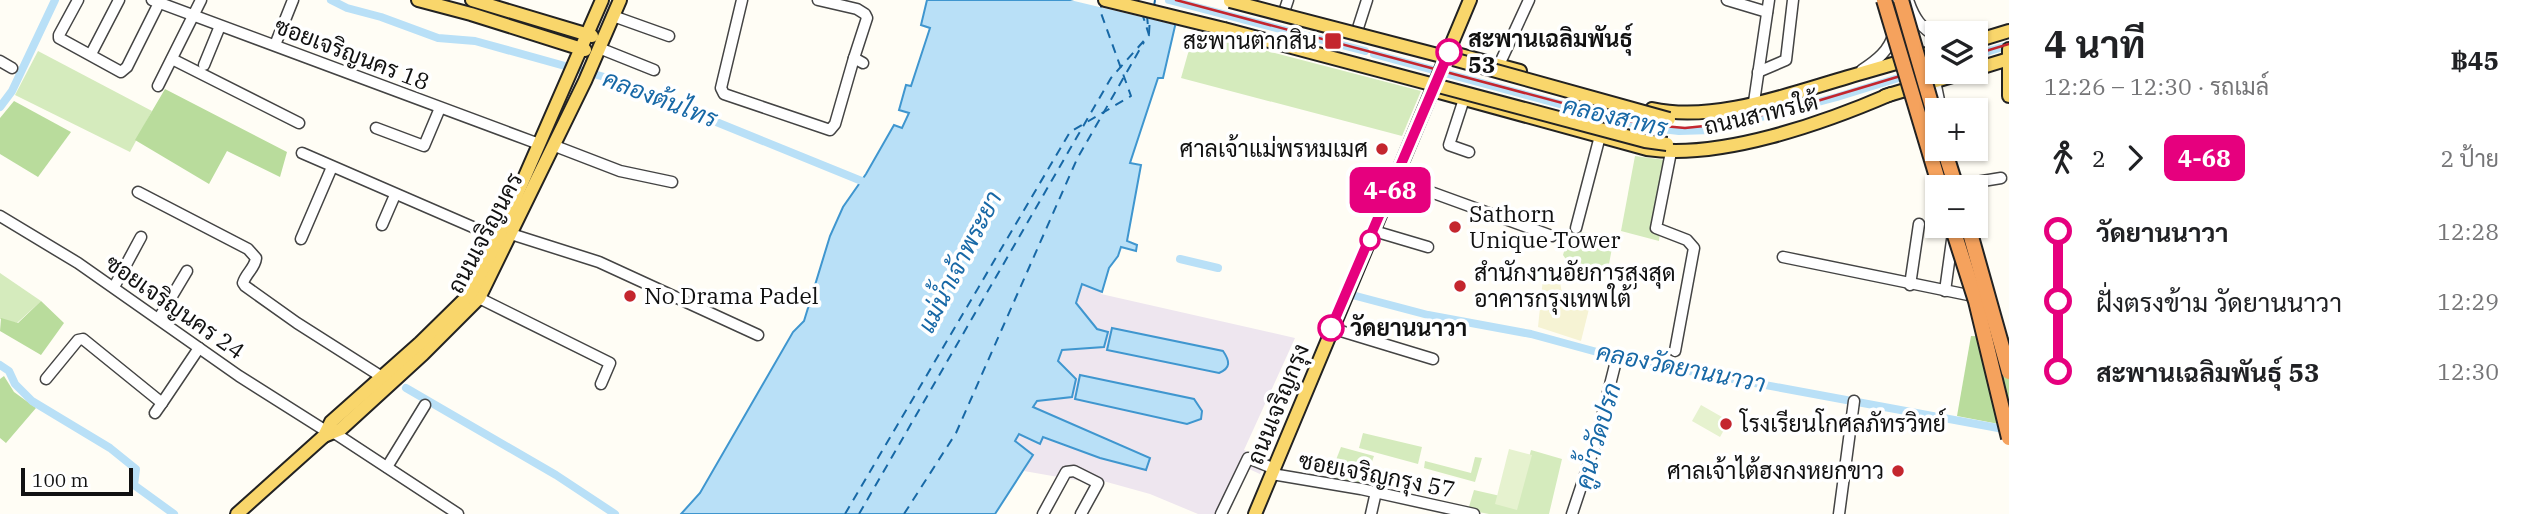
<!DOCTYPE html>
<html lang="th">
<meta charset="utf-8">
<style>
:root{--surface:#fff;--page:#f2f2f2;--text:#202124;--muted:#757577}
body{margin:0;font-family:"IBM Plex Serif",Sarabun,serif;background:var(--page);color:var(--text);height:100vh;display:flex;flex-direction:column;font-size:26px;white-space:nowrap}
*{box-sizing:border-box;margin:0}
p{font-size:23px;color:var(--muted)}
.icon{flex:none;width:38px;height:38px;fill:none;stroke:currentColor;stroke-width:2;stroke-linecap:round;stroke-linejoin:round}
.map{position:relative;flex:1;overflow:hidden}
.drawer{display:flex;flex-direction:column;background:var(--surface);width:525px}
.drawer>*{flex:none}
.badge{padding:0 14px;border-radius:10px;font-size:24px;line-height:46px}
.fabs{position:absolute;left:1925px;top:21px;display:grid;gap:14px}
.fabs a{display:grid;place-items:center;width:63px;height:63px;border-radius:0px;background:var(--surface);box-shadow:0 2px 5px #0004;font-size:35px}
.scale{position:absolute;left:21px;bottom:18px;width:112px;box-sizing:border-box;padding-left:7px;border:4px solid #111;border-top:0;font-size:19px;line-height:24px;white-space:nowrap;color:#111;-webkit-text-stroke:5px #fff;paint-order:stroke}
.map>.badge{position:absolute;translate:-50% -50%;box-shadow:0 0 0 4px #fff}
.legs{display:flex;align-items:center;gap:10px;height:77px;padding:0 35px;font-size:23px}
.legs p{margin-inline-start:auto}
.headline{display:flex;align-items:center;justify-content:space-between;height:119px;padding:0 35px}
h1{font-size:38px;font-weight:700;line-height:52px}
ul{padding:0 35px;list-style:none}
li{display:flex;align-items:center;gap:24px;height:70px;font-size:26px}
li i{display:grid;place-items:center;width:10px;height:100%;margin:0 9px;background:currentColor}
li i::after{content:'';width:18px;height:18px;margin:-9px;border:5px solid;border-radius:50%;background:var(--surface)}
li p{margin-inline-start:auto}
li:first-child i{background:linear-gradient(#0000 50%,currentColor 0)}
li:last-child i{background:linear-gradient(currentColor 50%,#0000 0)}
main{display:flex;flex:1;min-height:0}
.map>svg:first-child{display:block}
</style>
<main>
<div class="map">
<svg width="2009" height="514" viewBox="0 0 2009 514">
<rect width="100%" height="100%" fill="#fffdf5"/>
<polygon fill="#eee6ef" points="1082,284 1102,292 1101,294 1295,338 1244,450 1266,460 1260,474 1238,464 1217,514 1198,514 1150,494 1096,479 1081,481 1024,471 1033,455 1015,441 1019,434 1043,437 1076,449 1084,430 1032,408 1062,350 1098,329 1076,303"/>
<polygon fill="#f6f3d4" points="1559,265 1574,268 1568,279 1559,277 1563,298 1590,305 1581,341 1538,327 1544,269 1558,272"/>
<g fill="#d5ebbd">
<polygon points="1194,32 1421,91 1402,136 1181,78"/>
<polygon points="38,51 152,111 130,152 15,95"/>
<polygon points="1635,156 1665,160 1659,241 1621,231"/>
<path d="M1575,231L1614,237L1607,275C1589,272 1573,271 1563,255L1570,232Z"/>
<polygon points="0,273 41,301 17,323 0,319"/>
<polygon points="1363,433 1422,447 1418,464 1359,448"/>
<polygon points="1341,447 1374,456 1363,486 1329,478"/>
<polygon points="1531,450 1562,459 1549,514 1489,514 1468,510 1474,490 1518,500"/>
<polygon points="1475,457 1482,458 1475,482 1424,468 1425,461 1471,473"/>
</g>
<g fill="#b9dc9c">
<polygon points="165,89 287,152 280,177 227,151 209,184 135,140"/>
<polygon points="14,101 71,132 38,177 0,154 0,118"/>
<polygon points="41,301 64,323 41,355 0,331 1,318 18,323"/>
<polygon points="1971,336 2009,337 2009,426 1957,416"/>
<polygon points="4,376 14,392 36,408 6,443 0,438 0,379"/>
</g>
<g fill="#e6f2cf">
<polygon points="1701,405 1729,421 1720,437 1692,421"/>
<polygon points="1509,449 1532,455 1517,510 1495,504"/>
</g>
<g fill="#b9e0f7" stroke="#3f96cf" stroke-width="2">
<polygon points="927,0 1181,0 1163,78 1158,78 1130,163 1141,165 1127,241 1137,245 1136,251 1121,247 1118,256 1109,268 1102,292 1082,284 1076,303 1097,329 1108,332 1104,347 1062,350 1058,361 1076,379 1072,397 1037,401 1033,407 1150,458 1146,470 1100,458 1043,437 1040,444 1019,434 1015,441 1033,455 995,514 681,514 700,493 793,332 804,321 830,236 843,207 866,174 894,125 902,128 909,113 899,110 906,85 911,86 930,28 921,25"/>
<path d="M1112,328L1223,351C1230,361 1231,368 1219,373L1107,350Z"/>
<polygon points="1080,375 1194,399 1202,411 1201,419 1187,424 1075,399"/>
</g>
<polygon fill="#fffdf5" points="1070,0 1185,0 1179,26"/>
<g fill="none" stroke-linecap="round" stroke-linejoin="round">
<g stroke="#b9e0f7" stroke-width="8">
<polyline points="331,0 347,8 381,17 438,38 475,41 608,78 869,184"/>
<polyline points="1169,0 1365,51"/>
<polyline points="1374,54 1645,127 1679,131 1712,130 1837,97 1937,66"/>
<polyline points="1976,55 2009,45"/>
<polyline points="0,107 12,91 55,0"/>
<polyline points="1180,259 1218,268"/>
<polyline points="1356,296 1428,315 1531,334 1619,358 2009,430"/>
<polyline points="0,365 9,371 15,384 32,401 110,448 136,469 134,485 174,514"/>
<polyline points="406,388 556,475 615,514"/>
</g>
<g stroke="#1768a6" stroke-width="2" stroke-dasharray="9 7" stroke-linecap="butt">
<polyline points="1154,6 1155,0"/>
<polyline points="1147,15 1148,27"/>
<polyline points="1149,34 1150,15"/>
<polyline points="845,514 1070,132 1131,96 1101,13 1101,4"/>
<polyline points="859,514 1111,78 1149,35 1142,13"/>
<polyline points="904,514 956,433 1077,159 1144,42"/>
</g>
<g stroke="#444" stroke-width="13">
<g id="minor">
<polyline points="78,0 59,35 59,38 121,72 127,67 159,3"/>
<polyline points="152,0 539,144"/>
<polyline points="742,0 721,88 724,94 830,130 835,124 854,58"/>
<polyline points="818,0 857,9 865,14 867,18 854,58 863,63"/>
<polyline points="1727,0 1767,12"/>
<path d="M1908,0C1914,18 1921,28 1937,37"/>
<polyline points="1285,9 1288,0"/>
<polyline points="613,16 669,36"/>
<polyline points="1358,28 1367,0"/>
<polyline points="275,45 293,0"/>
<polyline points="599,48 654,70"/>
<polyline points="91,54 119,0"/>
<polyline points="172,59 299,123"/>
<polyline points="0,61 12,68"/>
<polyline points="204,65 220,26"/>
<polyline points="1499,65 1529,0"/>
<path d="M1862,70C1877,60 1889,51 1894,33"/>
<polyline points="1758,72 1786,60 1793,0"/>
<polyline points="1935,81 1941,110"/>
<polyline points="158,86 201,0"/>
<polyline points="1464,99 1449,145 1469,152"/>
<polyline points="1754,102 1769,0"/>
<polyline points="376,128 424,146 440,108"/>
<polyline points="555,146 620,171 672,182"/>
<polyline points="1671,152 1656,228 1687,240 1694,248 1675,351"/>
<polyline points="302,153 498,238"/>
<polyline points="1395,179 1552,236"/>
<polyline points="1952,186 2001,178"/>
<path d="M138,192L248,249L256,258C255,268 246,273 243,283L245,286L297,323L382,377"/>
<polyline points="0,216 78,263 239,376 326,431"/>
<polyline points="382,225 395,195"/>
<polyline points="1576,228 1600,136"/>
<polyline points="1374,231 1428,247"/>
<polyline points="511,234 599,262 758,335"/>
<polyline points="301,239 332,167"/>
<polyline points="1783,257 1978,297"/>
<polyline points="1910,285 1919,224"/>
<polyline points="114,287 141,237"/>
<polyline points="1945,291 1953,233"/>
<polyline points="479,298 610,363 601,384"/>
<polyline points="159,318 187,271"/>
<polyline points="1331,328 1433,359"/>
<polyline points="46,379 78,340 83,339 162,403 199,348"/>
<polyline points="155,413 162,403"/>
<polyline points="333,432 458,514"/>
<polyline points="387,467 425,405"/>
<polyline points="1272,474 1361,489 1474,514"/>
<polyline points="1043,514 1066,472 1074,471 1098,483 1081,514"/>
<polyline points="1221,514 1248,458 1275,469"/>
<polyline points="1371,514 1376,492"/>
<polyline points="1572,514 1594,448 1616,361"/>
<polyline points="1839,514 1854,401"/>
</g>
</g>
<g stroke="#222" stroke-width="16">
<g id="major">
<polyline points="418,0 471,14 585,50"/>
<polyline points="472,0 592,36"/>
<polyline points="1105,0 1224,29"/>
<polyline points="1976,41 2009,31"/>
<polyline points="2009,49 2009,96"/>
<polyline points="1453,53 1520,71"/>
<polyline points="1976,69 2009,59"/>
<path d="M1439,92L1647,149C1720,160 1824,123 1891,94"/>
<polyline points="1885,96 1966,72"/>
<path d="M1652,109C1711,122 1781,97 1838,80C1871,70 1904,61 1937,51"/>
<polyline points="324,436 341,429 423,354 479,298 585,81 620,0"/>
<polyline points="237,514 324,436 331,422 420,343 472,292 498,238 602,0"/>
<polyline points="1255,514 1470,0"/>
</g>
</g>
<use href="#minor" stroke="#fff" stroke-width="10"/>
<use href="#major" stroke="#f9d66b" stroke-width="12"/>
<g stroke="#c4262e" stroke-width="2.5">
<polyline points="1176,0 1641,124 1685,128 1724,124 1804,105 1937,65"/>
<polyline points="1976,54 2009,44"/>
</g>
<g stroke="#222" stroke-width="16" stroke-linecap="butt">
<g id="major-bridge">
<polyline points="1230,1 1453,59 1669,119"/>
<polyline points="1224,29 1645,141 1667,144"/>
</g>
</g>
<g stroke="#222" stroke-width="18" stroke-linecap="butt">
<g id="highway-bridge">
<polyline points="1884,0 1940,187"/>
<polyline points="1901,0 1937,124"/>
<polyline points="1944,149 1956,187"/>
<polyline points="1952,226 1976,301 2009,438"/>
<polyline points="1968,226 2009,372"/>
</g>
</g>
<use href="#major-bridge" stroke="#f9d66b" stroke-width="12"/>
<use href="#highway-bridge" stroke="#f5a25d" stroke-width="14"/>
</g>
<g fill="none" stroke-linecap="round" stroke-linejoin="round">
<g stroke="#fff" stroke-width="16">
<polyline id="line-1" points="1331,328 1449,52"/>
</g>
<use href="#line-1" stroke="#e6007e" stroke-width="10"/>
</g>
<g fill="#c4262e" stroke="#fff" stroke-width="2.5">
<rect x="1324" y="32" width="18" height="18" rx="3.5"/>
<circle cx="1382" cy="149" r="7"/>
<circle cx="1455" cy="227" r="7"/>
<circle cx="1460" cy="286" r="7"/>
<circle cx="630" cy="296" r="7"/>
<circle cx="1726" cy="424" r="7"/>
<circle cx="1898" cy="471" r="7"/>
</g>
<g fill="#fff" stroke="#e6007e" stroke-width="3.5">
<circle cx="1449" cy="52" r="12"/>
<circle cx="1370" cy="240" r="9"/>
<circle cx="1331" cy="328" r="12"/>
</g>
<g text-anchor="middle" stroke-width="7" stroke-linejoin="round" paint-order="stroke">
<g font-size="23" font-weight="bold" fill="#111" stroke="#fff" text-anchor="start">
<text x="1468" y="47">สะพานเฉลิมพันธุ์<tspan x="1468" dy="26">53</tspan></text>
<text x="1350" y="336">วัดยานนาวา</text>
</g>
<g font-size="23" fill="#111" stroke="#fff" text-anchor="start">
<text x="1317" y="49" text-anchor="end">สะพานตากสิน</text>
<text x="1368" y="157" text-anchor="end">ศาลเจ้าแม่พรหมเมศ</text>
<text x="1469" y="222">Sathorn<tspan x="1469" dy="26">Unique Tower</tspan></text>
<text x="1474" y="281">สำนักงานอัยการสูงสุด<tspan x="1474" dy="26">อาคารกรุงเทพใต้</tspan></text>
<text x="644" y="304">No Drama Padel</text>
<text x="1740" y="432">โรงเรียนโกศลภัทรวิทย์</text>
<text x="1884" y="479" text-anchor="end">ศาลเจ้าไต้ฮงกงหยกขาว</text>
</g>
<g font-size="23" fill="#111" stroke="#fff">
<text transform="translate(352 54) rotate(21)" y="8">ซอยเจริญนคร 18</text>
<text transform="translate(1761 114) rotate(-13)" y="8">ถนนสาทรใต้</text>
<text transform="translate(485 233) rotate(-62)" y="8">ถนนเจริญนคร</text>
<text transform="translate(175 307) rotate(35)" y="8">ซอยเจริญนคร 24</text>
<text transform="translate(1278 404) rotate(-68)" y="8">ถนนเจริญกรุง</text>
<text transform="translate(1377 475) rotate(11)" y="8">ซอยเจริญกรุง 57</text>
</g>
<g font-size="24" font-style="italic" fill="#1768a6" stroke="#fff">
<text transform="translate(660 99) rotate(21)" y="8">คลองต้นไทร</text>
<text transform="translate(1615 117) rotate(13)" y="8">คลองสาทร</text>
<text transform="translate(960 262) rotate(-63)" y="8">แม่น้ำเจ้าพระยา</text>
<text transform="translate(1681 368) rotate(11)" y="8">คลองวัดยานนาวา</text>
<text transform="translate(1598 436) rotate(-74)" y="8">คูน้ำวัดปรก</text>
</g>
</g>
</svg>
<div class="fabs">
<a><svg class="icon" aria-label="layers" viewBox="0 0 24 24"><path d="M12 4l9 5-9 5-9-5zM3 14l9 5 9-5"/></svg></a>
<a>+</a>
<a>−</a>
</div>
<div class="scale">100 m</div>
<b class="badge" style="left:1390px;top:190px;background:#e6007e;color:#fff">4-68</b>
</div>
<section class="drawer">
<div class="headline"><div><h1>4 นาที</h1><p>12:26 – 12:30 · รถเมล์</p></div><b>฿45</b></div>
<div class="legs"><svg class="icon" aria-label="walk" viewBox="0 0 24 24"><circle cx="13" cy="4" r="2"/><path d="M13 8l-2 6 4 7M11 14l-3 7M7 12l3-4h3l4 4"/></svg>2<svg class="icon" aria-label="forward" viewBox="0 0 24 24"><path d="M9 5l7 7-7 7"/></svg><b class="badge" style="background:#e6007e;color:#fff">4-68</b><p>2 ป้าย</p></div>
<ul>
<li><i style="color:#e6007e"></i><b>วัดยานนาวา</b><p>12:28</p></li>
<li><i style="color:#e6007e"></i><span>ฝั่งตรงข้าม วัดยานนาวา</span><p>12:29</p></li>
<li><i style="color:#e6007e"></i><b>สะพานเฉลิมพันธุ์ 53</b><p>12:30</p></li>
</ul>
</section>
</main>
